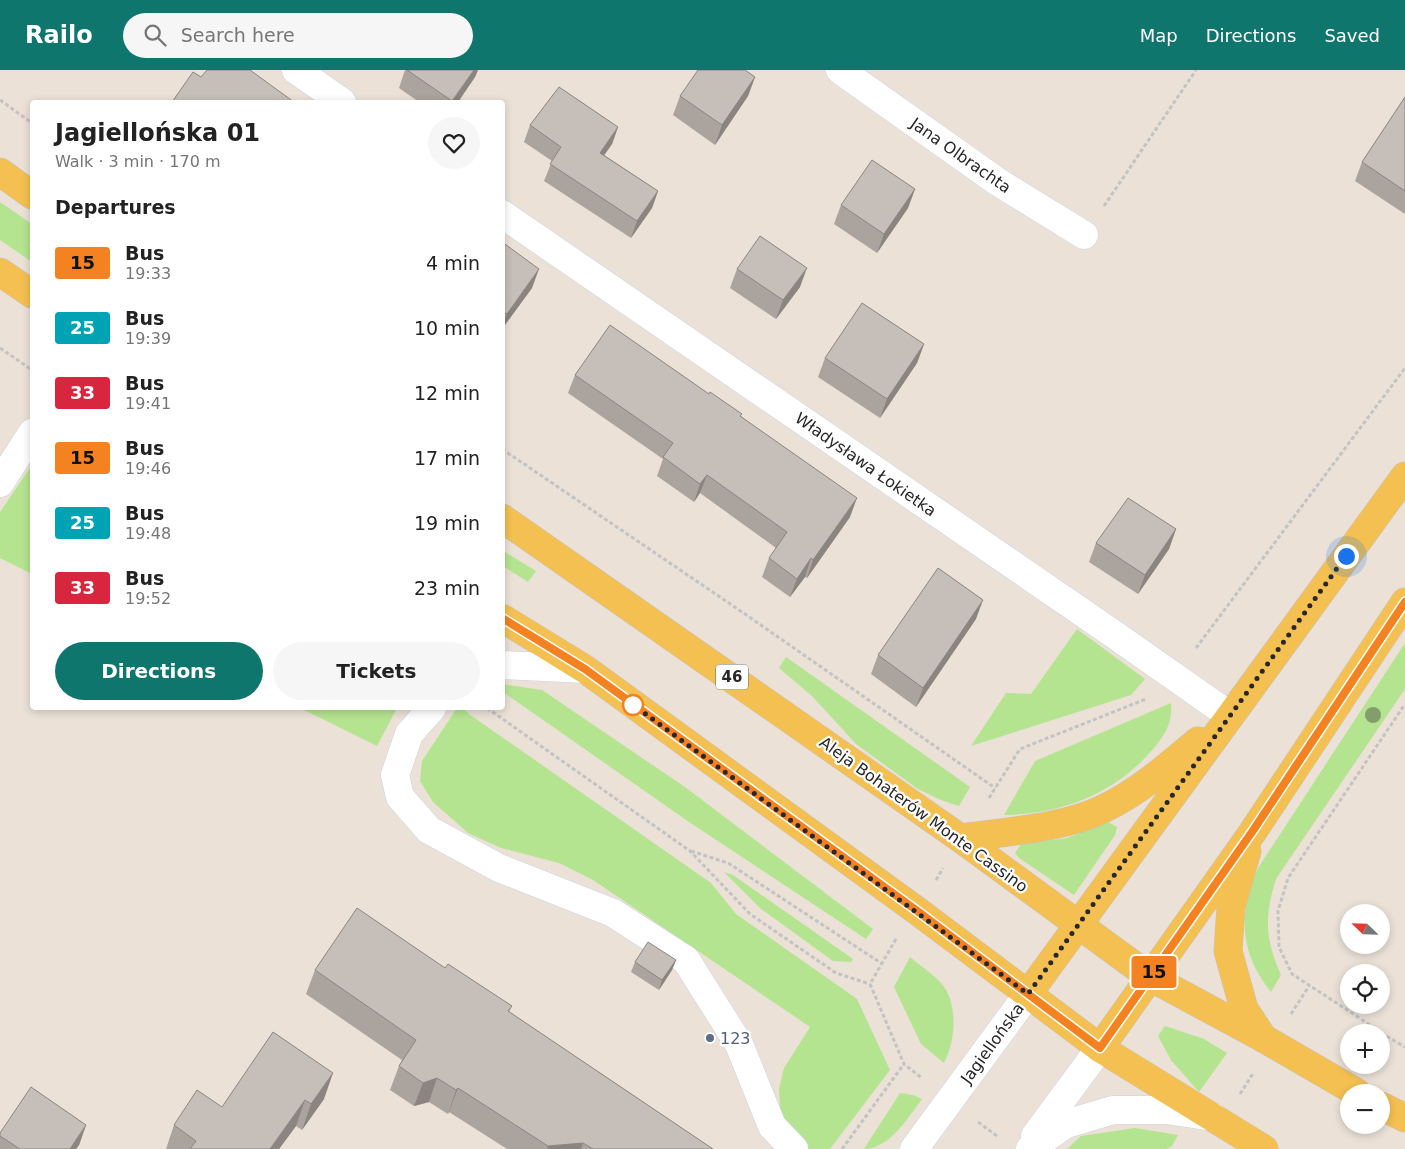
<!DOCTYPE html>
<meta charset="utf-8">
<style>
:root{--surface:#fff;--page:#f6f6f6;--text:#222;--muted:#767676;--accent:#0f766e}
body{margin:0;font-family:"DejaVu Sans",sans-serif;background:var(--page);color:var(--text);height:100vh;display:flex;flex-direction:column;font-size:19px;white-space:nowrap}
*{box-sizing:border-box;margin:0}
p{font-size:16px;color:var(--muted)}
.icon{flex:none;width:28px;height:28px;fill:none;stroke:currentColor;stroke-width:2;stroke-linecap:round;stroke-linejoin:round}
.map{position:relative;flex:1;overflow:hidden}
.drawer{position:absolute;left:30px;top:30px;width:475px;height:610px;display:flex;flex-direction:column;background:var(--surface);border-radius:5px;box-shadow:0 2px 8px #0003}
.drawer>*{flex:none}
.badge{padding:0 10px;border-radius:4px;font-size:18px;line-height:32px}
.needle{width:32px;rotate:293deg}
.controls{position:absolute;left:1340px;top:834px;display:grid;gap:10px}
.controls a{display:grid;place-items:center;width:50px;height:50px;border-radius:50%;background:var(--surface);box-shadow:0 2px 8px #0003;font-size:25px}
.you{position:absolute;width:25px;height:25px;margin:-12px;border:4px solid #fff;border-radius:50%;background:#1a73e8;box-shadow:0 0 0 8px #1a73e833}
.map>.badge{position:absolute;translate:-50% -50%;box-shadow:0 0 0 2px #fff}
h2{padding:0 25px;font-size:19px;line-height:45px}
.round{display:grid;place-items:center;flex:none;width:52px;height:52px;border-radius:26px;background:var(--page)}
.summary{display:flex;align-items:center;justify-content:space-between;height:85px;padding:0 25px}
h1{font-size:24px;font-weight:700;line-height:38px}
.cta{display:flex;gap:10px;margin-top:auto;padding:10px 25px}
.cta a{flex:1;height:58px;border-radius:30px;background:var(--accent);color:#fff;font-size:20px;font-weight:700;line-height:58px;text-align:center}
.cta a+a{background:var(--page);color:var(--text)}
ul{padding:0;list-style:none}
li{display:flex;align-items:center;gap:15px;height:65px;padding:0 25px}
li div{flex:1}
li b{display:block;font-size:19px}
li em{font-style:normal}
li .badge{min-width:55px;font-weight:700;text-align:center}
header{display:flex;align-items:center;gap:30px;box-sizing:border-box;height:70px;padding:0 25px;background:var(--accent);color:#fff}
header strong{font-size:24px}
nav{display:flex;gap:28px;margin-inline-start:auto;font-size:18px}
.search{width:350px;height:45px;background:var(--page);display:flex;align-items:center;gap:12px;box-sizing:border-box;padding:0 18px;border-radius:28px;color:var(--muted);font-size:19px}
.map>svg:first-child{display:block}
</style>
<header>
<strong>Railo</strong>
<div class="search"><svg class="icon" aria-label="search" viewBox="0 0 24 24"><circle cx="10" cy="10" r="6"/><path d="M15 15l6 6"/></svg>Search here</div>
<nav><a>Map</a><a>Directions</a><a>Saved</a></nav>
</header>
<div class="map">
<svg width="1405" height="1079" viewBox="0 0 1405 1079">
<rect width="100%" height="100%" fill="#ebe1d7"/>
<g fill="#b5e491">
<polygon points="0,132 32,154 32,192 0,170"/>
<polygon points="32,395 32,504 0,488 0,442"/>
<polygon points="502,480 536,501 528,512 503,496"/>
<polygon points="1077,559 1145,609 1131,625 971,676 1006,623 1031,624"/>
<path d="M1405,573V619L1276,809C1264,848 1265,868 1281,905L1271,922C1239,882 1238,844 1258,798Z"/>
<polygon points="786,587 970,717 959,736 941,730 918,719 856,674 812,626 779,598"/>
<polygon points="502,614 542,620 685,717 873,859 866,869 689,752 503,622"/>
<path d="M1171,633C1173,653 1165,664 1154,678C1115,724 1062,744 1004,745L1035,691Z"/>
<polygon points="300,638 397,638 377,676"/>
<polygon points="457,638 463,638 469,644 711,813 736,844 857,929 890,1000 830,1079 801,1079 781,1052 779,1019 784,998 810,957 593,810 559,793 501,778 468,763 433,732 420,711 422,691"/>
<polygon points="1108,752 1117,757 1115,765 1074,825 1019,788 1015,783 1021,774 1067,768"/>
<polygon points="724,802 733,805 853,889 851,892 833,891 760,838"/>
<path d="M910,887C920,896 938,907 945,918C958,940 955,972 944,993L921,974L894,917Z"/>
<polygon points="1165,956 1204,969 1227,983 1199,1022 1171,990 1158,966"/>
<path d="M900,1023L913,1025L922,1029C908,1048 889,1079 864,1079Z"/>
<polygon points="1135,1058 1178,1065 1172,1076 1167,1079 1067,1079 1081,1066"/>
</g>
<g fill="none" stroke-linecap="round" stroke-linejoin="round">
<g stroke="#cdd3e1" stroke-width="29">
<g id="minor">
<polyline points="296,0 342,32"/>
<polyline points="840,0 998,112 1084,165"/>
<polyline points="502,144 1115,565 1229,645"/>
<polyline points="0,413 32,363"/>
<polyline points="502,595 585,599"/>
<polyline points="432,638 409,664 395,705 400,727 429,760 499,798 613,843 686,890 739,974 772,1056 794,1079"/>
<polyline points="1035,1066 1100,978"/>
<polyline points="914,1079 1028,924"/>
<polyline points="1030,1079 1066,1054 1113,1040 1167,1040 1213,1047"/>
</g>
</g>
<g stroke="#c3c3c3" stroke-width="29">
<g id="major">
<polyline points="0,102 32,125"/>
<polyline points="0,202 32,224"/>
<polyline points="502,448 960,768 1150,907 1263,968 1356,1022"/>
<polyline points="502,548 585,599 916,840 1100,978 1264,1079"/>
<path d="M960,768C1004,762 1066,758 1105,738C1140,721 1168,696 1198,671"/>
<polyline points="1247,781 1231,837 1228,881 1244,939 1263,968"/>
<polyline points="1028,924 1405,406"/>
<polyline points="1100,978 1252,763 1405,532"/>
<polyline points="1381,1036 1405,1048"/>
</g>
</g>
<g stroke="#c3c3c3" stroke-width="3" stroke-dasharray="4 2.5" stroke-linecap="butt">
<polyline points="0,30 32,53"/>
<polyline points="1104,136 1196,0"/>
<polyline points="0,278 32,300"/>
<polyline points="502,379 745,544 995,718"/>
<polyline points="1196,578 1405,298"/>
<polyline points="487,638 690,781 750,844 836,903 870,914"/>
<polyline points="989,728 1020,679 1146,629"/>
<polyline points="691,781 728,793 881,893"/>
<polyline points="936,810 943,798"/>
<polyline points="896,869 870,914 904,994 922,1008"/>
<polyline points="1291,944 1309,916"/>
<polyline points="1381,962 1292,904 1279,877 1278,841 1288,808 1405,634"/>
<polyline points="1381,963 1405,977"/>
<polyline points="1240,1024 1254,1002"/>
<polyline points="978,1052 997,1066"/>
<polyline points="842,1079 904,994"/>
</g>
<use href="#minor" stroke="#fff" stroke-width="28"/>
<use href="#major" stroke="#f5c052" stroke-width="28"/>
</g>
<circle fill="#839d6d" cx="1373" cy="645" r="8"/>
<g fill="#aaa39e">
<polygon points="405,0 478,0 475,7 458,32 419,32 399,18"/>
<polygon points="755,7 748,26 715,75 673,45 680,26"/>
<polygon points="1405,27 1405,144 1355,111 1362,92"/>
<polygon points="530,55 618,57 612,74 604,85 658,121 652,138 631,168 544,111 552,91 524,72"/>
<polygon points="915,119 908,138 877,183 834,154 841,135"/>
<polygon points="502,172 532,218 502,259"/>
<polygon points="737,199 800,217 776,249 730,218"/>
<polygon points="924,274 917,293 880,348 818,307 825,288"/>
<polygon points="575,305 741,346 850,447 807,508 805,507 790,527 762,507 769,488 776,478 700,423 694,432 657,406 663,389 568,323"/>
<polygon points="1176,459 1169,479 1138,524 1089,492 1096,473"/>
<polygon points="976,549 916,637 871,604 878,585"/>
<polygon points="676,890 672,900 659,920 631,902 635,892"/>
<polygon points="445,898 512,936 509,942 713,1079 507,1079 449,1042 448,1044 429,1032 414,1036 390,1020 399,996 402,990 306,924 315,900"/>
<polygon points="324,1029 302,1060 296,1056 279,1079 166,1079 174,1055 222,1037"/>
<polygon points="86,1055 79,1075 76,1079 0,1079 0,1063"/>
</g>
<g fill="#8b8581">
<polygon points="474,0 478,0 475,7 458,32 452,32"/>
<polygon points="755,7 748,26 715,75 722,55"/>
<polygon points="618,57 612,74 594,100 600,83"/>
<polygon points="915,119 908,138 877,183 884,164"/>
<polygon points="658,121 652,138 631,168 637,151"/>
<polygon points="807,198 800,217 776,249 783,230"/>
<polygon points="539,199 532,218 502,259 502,255 507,244"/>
<polygon points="924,274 917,293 880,348 887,329"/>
<polygon points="707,405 700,423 694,432 700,414"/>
<polygon points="857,428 850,447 807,508 813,490"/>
<polygon points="1176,459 1169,479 1138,524 1145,505"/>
<polygon points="811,488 805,507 790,527 797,509"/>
<polygon points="983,530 976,549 916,637 923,618"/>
<polygon points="676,890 672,900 659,920 662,910"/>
<polygon points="333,1003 324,1029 302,1060 311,1034"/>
<polygon points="437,1008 429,1032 414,1036 423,1013"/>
<polygon points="458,1018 449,1042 448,1044 456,1020"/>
<polygon points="305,1030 296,1056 279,1079 270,1079"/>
<polygon points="86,1055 79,1075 76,1079 70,1079"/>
<polygon points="583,1073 581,1079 547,1079 548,1076"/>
</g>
<g fill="#c6beb8" stroke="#8b8581">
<polygon points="207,0 250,0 294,32 172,32 193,2 201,7"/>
<polygon points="407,0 474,0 452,31"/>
<polygon points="698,0 745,0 755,7 722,55 680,26"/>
<polygon points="559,17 618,57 600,83 658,121 637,151 550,94 561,77 530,55"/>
<polygon points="1405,27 1405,121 1362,92"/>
<polygon points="872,90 915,119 884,164 841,135"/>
<polygon points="760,166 807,198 783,230 737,199"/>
<polygon points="502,172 539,199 507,244 502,241"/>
<polygon points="862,233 924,274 887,329 825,288"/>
<polygon points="610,255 709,324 710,322 742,344 740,346 857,428 813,490 811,488 797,509 769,488 787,462 707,405 700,414 663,387 673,373 575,305"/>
<polygon points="1128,428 1176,459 1145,505 1096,473"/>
<polygon points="938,498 983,530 923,618 878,585"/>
<polygon points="357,838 445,898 448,894 512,936 508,941 713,1079 593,1079 583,1073 548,1076 458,1018 456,1020 437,1008 423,1013 399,996 416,970 315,900"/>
<polygon points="648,872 676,890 662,910 635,892"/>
<polygon points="273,962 333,1003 311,1034 305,1030 270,1079 190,1079 196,1071 174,1055 197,1020 222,1037"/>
<polygon points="31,1017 86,1055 70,1079 20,1079 0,1066 0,1063"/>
</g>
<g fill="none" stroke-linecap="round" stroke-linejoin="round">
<g stroke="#fff" stroke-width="11">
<polyline id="line" points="502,548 585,599 916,840 1100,978 1252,762 1405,532"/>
</g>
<use href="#line" stroke="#f58220" stroke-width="8"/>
<polyline stroke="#272727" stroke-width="5" stroke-dasharray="0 9" points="633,635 632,634 1028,924 1346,486"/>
</g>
<circle fill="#fff" stroke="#f58220" stroke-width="2.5" cx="633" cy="635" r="10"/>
<circle fill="#5c6f8a" stroke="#fff" stroke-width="2" cx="710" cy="968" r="5"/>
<g text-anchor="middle" stroke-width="4.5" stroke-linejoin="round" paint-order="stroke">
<rect fill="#fff" stroke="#686868" stroke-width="1" x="716" y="594.5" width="32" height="25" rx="4"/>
<g font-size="15" font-weight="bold" fill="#272727">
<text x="732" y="612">46</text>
</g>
<g font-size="16" fill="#272727" stroke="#fff">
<text transform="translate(961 85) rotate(35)" y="6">Jana Olbrachta</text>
<text transform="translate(866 394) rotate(35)" y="6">Władysława Łokietka</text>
<text transform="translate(924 744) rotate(36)" y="6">Aleja Bohaterów Monte Cassino</text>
<text transform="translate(992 973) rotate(-54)" y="6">Jagiellońska</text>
</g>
<g font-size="16" fill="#4e5e75" stroke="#fff" text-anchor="start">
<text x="720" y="974">123</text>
</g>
</g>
</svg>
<div class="controls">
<a><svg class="needle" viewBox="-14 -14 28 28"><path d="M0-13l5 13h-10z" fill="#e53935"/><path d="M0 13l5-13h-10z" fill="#767676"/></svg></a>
<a><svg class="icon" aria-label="locate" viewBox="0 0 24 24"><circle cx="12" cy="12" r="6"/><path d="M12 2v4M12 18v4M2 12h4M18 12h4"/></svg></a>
<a>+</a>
<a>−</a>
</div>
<div class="you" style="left:1346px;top:486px"></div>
<b class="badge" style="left:1154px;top:902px;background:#f58220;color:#111">15</b>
<section class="drawer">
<div class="summary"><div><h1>Jagiellońska 01</h1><p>Walk · 3 min · 170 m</p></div><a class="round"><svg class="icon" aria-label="heart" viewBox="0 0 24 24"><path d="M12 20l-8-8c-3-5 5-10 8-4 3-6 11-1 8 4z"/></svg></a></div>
<h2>Departures</h2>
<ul>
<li><span class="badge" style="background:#f58220;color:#111">15</span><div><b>Bus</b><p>19:33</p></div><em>4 min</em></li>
<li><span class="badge" style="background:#00a3b4;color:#fff">25</span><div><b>Bus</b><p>19:39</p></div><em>10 min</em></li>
<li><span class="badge" style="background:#d7263d;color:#fff">33</span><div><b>Bus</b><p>19:41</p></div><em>12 min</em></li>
<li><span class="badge" style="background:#f58220;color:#111">15</span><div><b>Bus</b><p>19:46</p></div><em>17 min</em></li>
<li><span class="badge" style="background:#00a3b4;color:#fff">25</span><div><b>Bus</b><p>19:48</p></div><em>19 min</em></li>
<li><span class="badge" style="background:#d7263d;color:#fff">33</span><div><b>Bus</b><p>19:52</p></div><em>23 min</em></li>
</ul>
<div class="cta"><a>Directions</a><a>Tickets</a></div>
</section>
</div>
